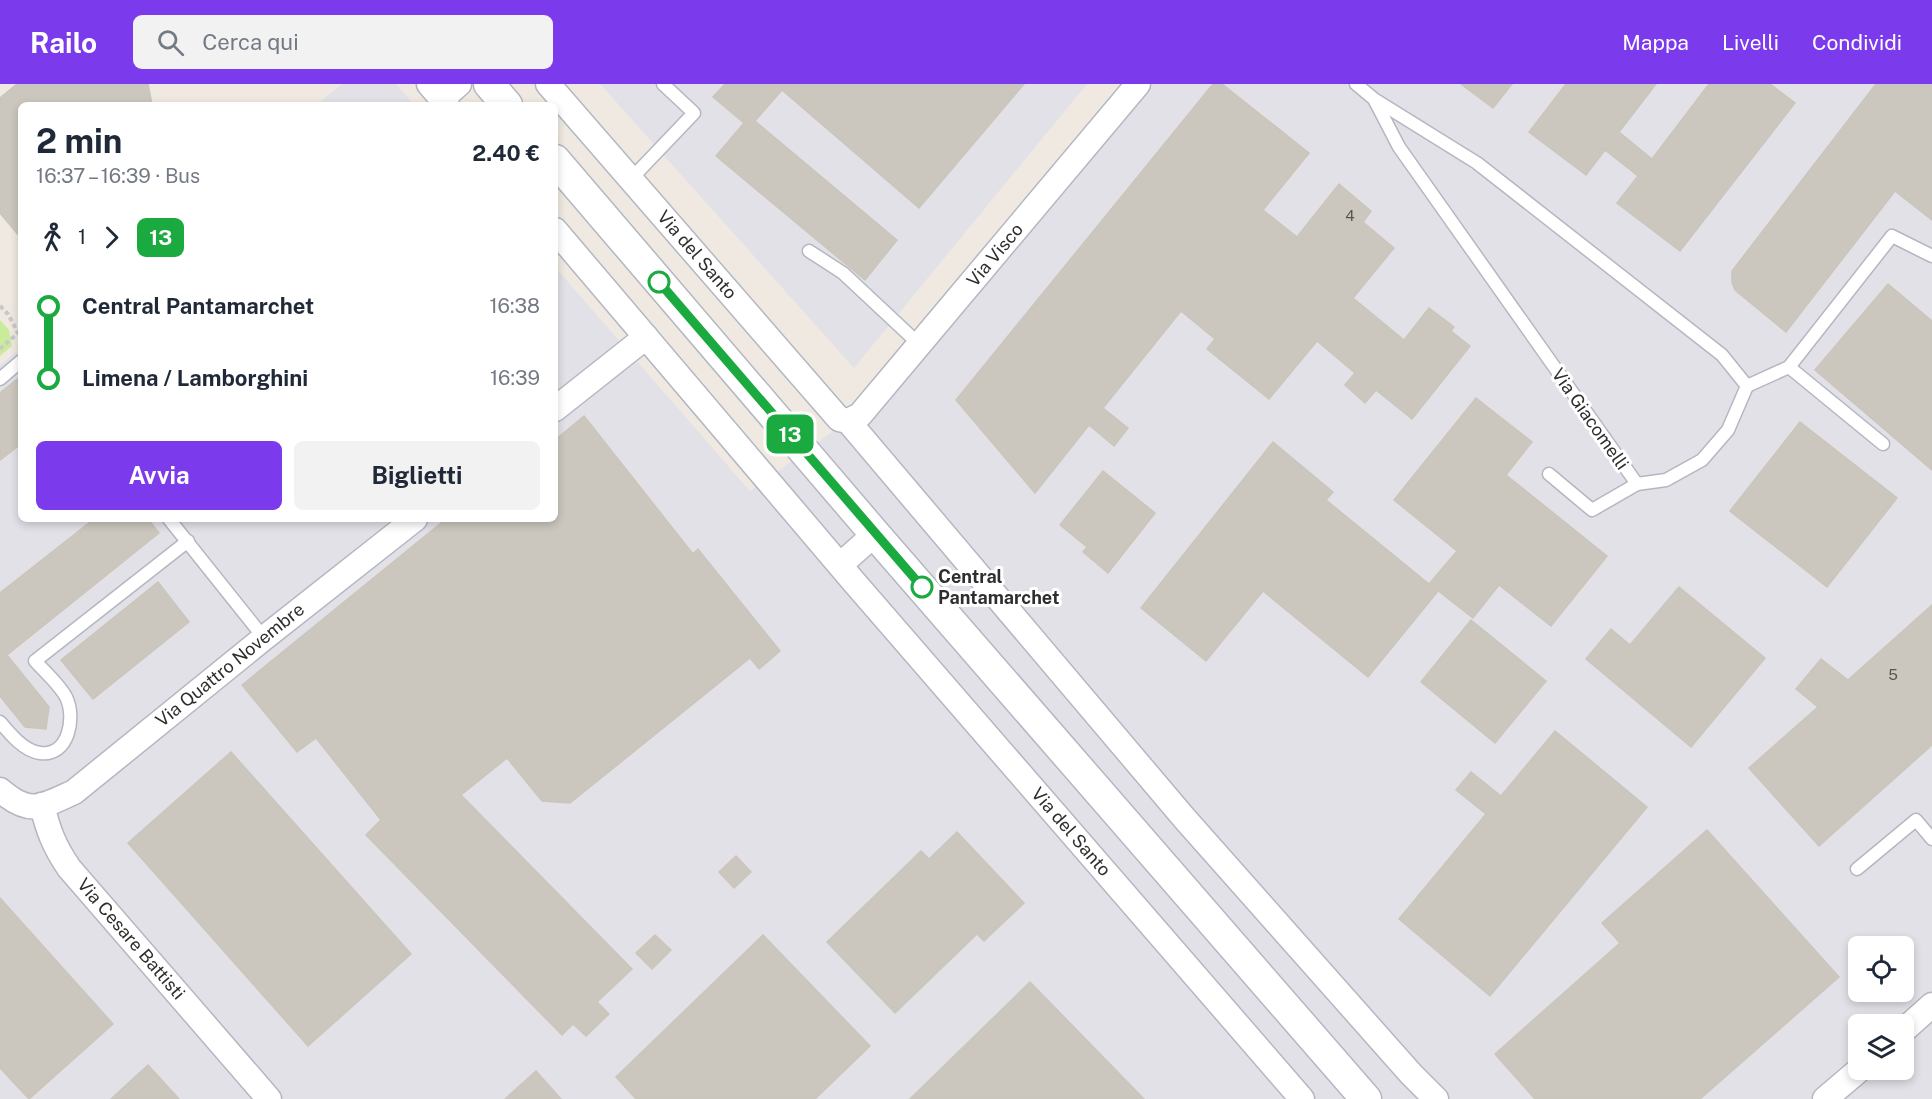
<!DOCTYPE html>
<html lang="it">
<meta charset="utf-8">
<style>
:root{--surface:#fff;--page:#f2f2f3;--text:#1f2937;--muted:#747a83;--accent:#7c3aed}
body{margin:0;font-family:"Public Sans",sans-serif;background:var(--page);color:var(--text);height:100vh;display:flex;flex-direction:column;font-size:22px;white-space:nowrap}
*{box-sizing:border-box;margin:0}
p{font-size:20px;color:var(--muted)}
.icon{flex:none;width:33px;height:33px;fill:none;stroke:currentColor;stroke-width:2;stroke-linecap:round;stroke-linejoin:round}
.map{position:relative;flex:1;overflow:hidden}
.side{position:absolute;left:18px;top:18px;width:540px;height:420px;display:flex;flex-direction:column;background:var(--surface);border-radius:9px;box-shadow:0 3px 9px #0003}
.side>*{flex:none}
.badge{padding:0 12px;border-radius:9px;font-size:21px;line-height:39px}
.buttons{position:absolute;left:1848px;top:852px;display:grid;gap:12px}
.buttons a{display:grid;place-items:center;width:66px;height:66px;border-radius:9px;background:var(--surface);box-shadow:0 3px 9px #0003;font-size:30px}
.map>.badge{position:absolute;translate:-50% -50%;box-shadow:0 0 0 3px #fff}
.legs{display:flex;align-items:center;gap:9px;height:66px;padding:0 18px;font-size:20px}
.legs p{margin-inline-start:auto}
.overview{display:flex;align-items:center;justify-content:space-between;height:102px;padding:0 18px}
h1{font-size:33px;font-weight:700;line-height:45px}
.action{display:flex;gap:12px;margin-top:auto;padding:12px 18px}
.action a{flex:1;height:69px;border-radius:9px;background:var(--accent);color:#fff;font-size:24px;font-weight:700;line-height:69px;text-align:center}
.action a+a{background:var(--page);color:var(--text)}
ul{padding:0 18px;list-style:none}
li{display:flex;align-items:center;gap:21px;height:72px;font-size:22px}
li i{display:grid;place-items:center;width:9px;height:100%;margin:0 8px;background:currentColor}
li i::after{content:'';width:15px;height:15px;margin:-8px;border:4px solid;border-radius:50%;background:var(--surface)}
li p{margin-inline-start:auto}
li:first-child i{background:linear-gradient(#0000 50%,currentColor 0)}
li:last-child i{background:linear-gradient(currentColor 50%,#0000 0)}
header{display:flex;align-items:center;gap:36px;box-sizing:border-box;height:84px;padding:0 30px;background:var(--accent);color:#fff}
header strong{font-size:28px}
nav{display:flex;gap:33px;margin-inline-start:auto;font-size:21px}
.search{width:420px;height:54px;background:var(--page);display:flex;align-items:center;gap:15px;box-sizing:border-box;padding:0 21px;border-radius:9px;color:var(--muted);font-size:22px}
.map>svg:first-child{display:block}
</style>
<header>
<strong>Railo</strong>
<div class="search"><svg class="icon" aria-label="search" viewBox="0 0 24 24"><circle cx="10" cy="10" r="6"/><path d="M15 15l6 6"/></svg>Cerca qui</div>
<nav><a>Mappa</a><a>Livelli</a><a>Condividi</a></nav>
</header>
<div class="map">
<svg width="1932" height="1015" viewBox="0 0 1932 1015">
<rect width="100%" height="100%" fill="#efe9e1"/>
<g fill="#e3e1e8" fill-rule="evenodd">
<polygon points="342,0 396,0 414,21 316,21"/>
<polygon points="600,0 1087,0 854,284"/>
<path d="M1148,0H1932V1015H0V281L21,264V435H555V183L750,407L874,318ZM1858,862H1904V908H1858ZM1858,940H1904V986H1858Z"/>
</g>
<polygon fill="#c9ec9a" points="0,236 9,246 12,262 0,272"/>
<g fill="#cbc7bf" stroke="#cbc5ba" stroke-width="1.5">
<polygon points="17,0 148,0 152,21 21,21 21,154 0,129 0,14"/>
<polygon points="725,0 1024,0 919,124 782,6 755,37 897,156 865,196 716,72 744,39 713,13"/>
<polygon points="1213,0 1222,0 1309,69 1263,126 1297,153 1339,100 1371,127 1363,138 1394,164 1353,214 1404,256 1429,224 1454,243 1451,247 1470,262 1412,335 1376,306 1365,319 1345,301 1355,289 1317,257 1269,315 1207,265 1215,255 1181,227 1103,324 1128,344 1114,362 1089,341 1035,409 956,316"/>
<polygon points="1461,0 1512,0 1493,24"/>
<polygon points="1566,0 1656,0 1619,48 1652,75 1709,0 1770,0 1795,19 1680,167 1617,119 1638,92 1605,66 1586,91 1529,48"/>
<polygon points="1876,0 1932,0 1932,136 1895,107 1786,248 1735,206 1732,198 1732,187"/>
<polygon points="1888,200 1932,237 1932,386 1815,286"/>
<polygon points="21,292 21,360 0,376 0,309"/>
<polygon points="1476,314 1532,358 1506,391 1607,472 1551,542 1499,501 1473,534 1432,502 1438,507 1368,593 1263,507 1206,577 1141,524 1273,358 1333,408 1326,416 1429,500 1457,467 1394,416"/>
<polygon points="584,332 693,470 698,465 780,567 759,585 750,574 570,719 542,717 507,674 461,711 632,885 597,918 609,930 586,952 573,940 562,951 366,751 381,736 316,654 297,668 242,601 446,435 555,435 555,356"/>
<polygon points="1800,338 1897,414 1827,503 1730,427"/>
<polygon points="1103,387 1155,429 1108,489 1083,468 1087,463 1060,441"/>
<polygon points="94,435 148,435 159,449 7,571 49,623 46,645 25,643 0,612 0,509"/>
<polygon points="158,498 189,538 93,615 61,576"/>
<polygon points="1679,503 1765,574 1691,663 1586,575 1611,545 1630,561"/>
<polygon points="1932,521 1932,661 1819,762 1749,684 1818,623 1796,605 1821,575 1848,596"/>
<polygon points="1471,536 1546,597 1495,659 1421,598"/>
<polygon points="1555,647 1647,723 1490,912 1399,835 1486,730 1456,706 1471,688 1501,712"/>
<polygon points="231,668 411,870 308,962 128,759"/>
<polygon points="1707,746 1839,893 1700,1015 1535,1015 1495,970 1620,859 1602,839"/>
<polygon points="957,748 1024,819 984,857 977,850 895,929 827,858 921,767 929,775"/>
<polygon points="736,772 751,788 734,804 719,788"/>
<polygon points="0,814 113,940 29,1015 0,984"/>
<polygon points="655,851 671,866 652,885 636,869"/>
<polygon points="763,851 870,962 815,1015 636,1015 616,993"/>
<polygon points="1030,898 1144,1015 910,1015"/>
<polygon points="148,981 179,1015 111,1015"/>
<polygon points="536,987 561,1015 505,1015"/>
</g>
<g fill="none" stroke-linecap="round" stroke-linejoin="round">
<g stroke="#b4b7c1" stroke-width="15">
<g id="service">
<polyline points="1356,0 1374,15 1477,79 1722,271 1747,302 1728,346 1702,376 1666,396 1637,400 1399,63 1374,15"/>
<polyline points="631,95 694,29 663,0"/>
<polyline points="809,167 843,189 920,261"/>
<polyline points="1789,283 1883,360"/>
<polyline points="0,295 21,277"/>
<polyline points="1747,302 1789,283 1892,152 1932,172"/>
<polyline points="1549,390 1592,426 1637,400"/>
<polyline points="169,435 264,554"/>
<path d="M0,638C10,650 24,667 40,669C69,673 76,633 66,613C59,600 45,588 35,577L188,457"/>
<polyline points="1857,785 1916,736 1932,755"/>
</g>
</g>
<g stroke="#b4b7c1" stroke-width="27">
<g id="minor">
<polyline points="429,0 447,21"/>
<polyline points="548,0 839,335 848,337"/>
<polyline points="442,15 459,0"/>
<polyline points="555,146 854,498 1302,1015"/>
<polyline points="555,325 646,253"/>
<polyline points="848,337 1185,735 1411,990 1436,1015"/>
<polyline points="848,337 860,331 1138,0"/>
<polyline points="840,481 875,450"/>
<path d="M0,706C30,732 41,723 74,708L264,554L415,435"/>
<path d="M42,721C48,746 54,762 69,784L269,1015"/>
<polyline points="1904,946 1932,921"/>
<polyline points="1825,1015 1859,986"/>
</g>
</g>
<g stroke="#b4b7c1" stroke-width="33">
<g id="tertiary">
<polyline points="489,0 507,21"/>
<polyline points="555,76 875,450 1366,1015"/>
</g>
</g>
<polyline stroke="#c9c9c9" stroke-width="4" stroke-dasharray="4.5 3" stroke-linecap="butt" points="0,222 8,230 18,249 0,265"/>
<use href="#service" stroke="#fff" stroke-width="12"/>
<use href="#minor" stroke="#fff" stroke-width="24"/>
<use href="#tertiary" stroke="#fff" stroke-width="30"/>
</g>
<g fill="none" stroke-linecap="round" stroke-linejoin="round">
<g stroke="#fff" stroke-width="14">
<polyline id="line-1" points="659,198 922,503"/>
</g>
<use href="#line-1" stroke="#1baa40" stroke-width="9"/>
</g>
<g fill="#fff" stroke="#1baa40" stroke-width="3">
<circle cx="659" cy="198" r="10"/>
<circle cx="922" cy="503" r="10"/>
</g>
<g text-anchor="middle" stroke-width="6" stroke-linejoin="round" paint-order="stroke">
<g font-size="15" fill="#555452">
<text x="1350" y="137">4</text>
<text x="1893" y="596">5</text>
</g>
<g font-size="18" fill="#2e2e2e" stroke="#fff">
<text transform="translate(697 171) rotate(49)" y="6">Via del Santo</text>
<text transform="translate(995 171) rotate(-50)" y="6">Via Visco</text>
<text transform="translate(1590 335) rotate(55)" y="6">Via Giacomelli</text>
<text transform="translate(230 581) rotate(-39)" y="6">Via Quattro Novembre</text>
<text transform="translate(1071 748) rotate(49)" y="6">Via del Santo</text>
<text transform="translate(131 855) rotate(49)" y="6">Via Cesare Battisti</text>
</g>
<g font-size="18" font-weight="bold" fill="#2e2e2e" stroke="#fff" text-anchor="start">
<text x="938" y="499">Central<tspan x="938" dy="21">Pantamarchet</tspan></text>
</g>
</g>
</svg>
<div class="buttons">
<a><svg class="icon" aria-label="locate" viewBox="0 0 24 24"><circle cx="12" cy="12" r="6"/><path d="M12 2v4M12 18v4M2 12h4M18 12h4"/></svg></a>
<a><svg class="icon" aria-label="layers" viewBox="0 0 24 24"><path d="M12 4l9 5-9 5-9-5zM3 14l9 5 9-5"/></svg></a>
</div>
<b class="badge" style="left:790px;top:350px;background:#1baa40;color:#fff">13</b>
<section class="side">
<div class="overview"><div><h1>2 min</h1><p>16:37 – 16:39 · Bus</p></div><b>2.40 €</b></div>
<div class="legs"><svg class="icon" aria-label="walk" viewBox="0 0 24 24"><circle cx="13" cy="4" r="2"/><path d="M13 8l-2 6 4 7M11 14l-3 7M7 12l3-4h3l4 4"/></svg>1<svg class="icon" aria-label="forward" viewBox="0 0 24 24"><path d="M9 5l7 7-7 7"/></svg><b class="badge" style="background:#1baa40;color:#fff">13</b></div>
<ul>
<li><i style="color:#1baa40"></i><b>Central Pantamarchet</b><p>16:38</p></li>
<li><i style="color:#1baa40"></i><b>Limena / Lamborghini</b><p>16:39</p></li>
</ul>
<div class="action"><a>Avvia</a><a>Biglietti</a></div>
</section>
</div>
